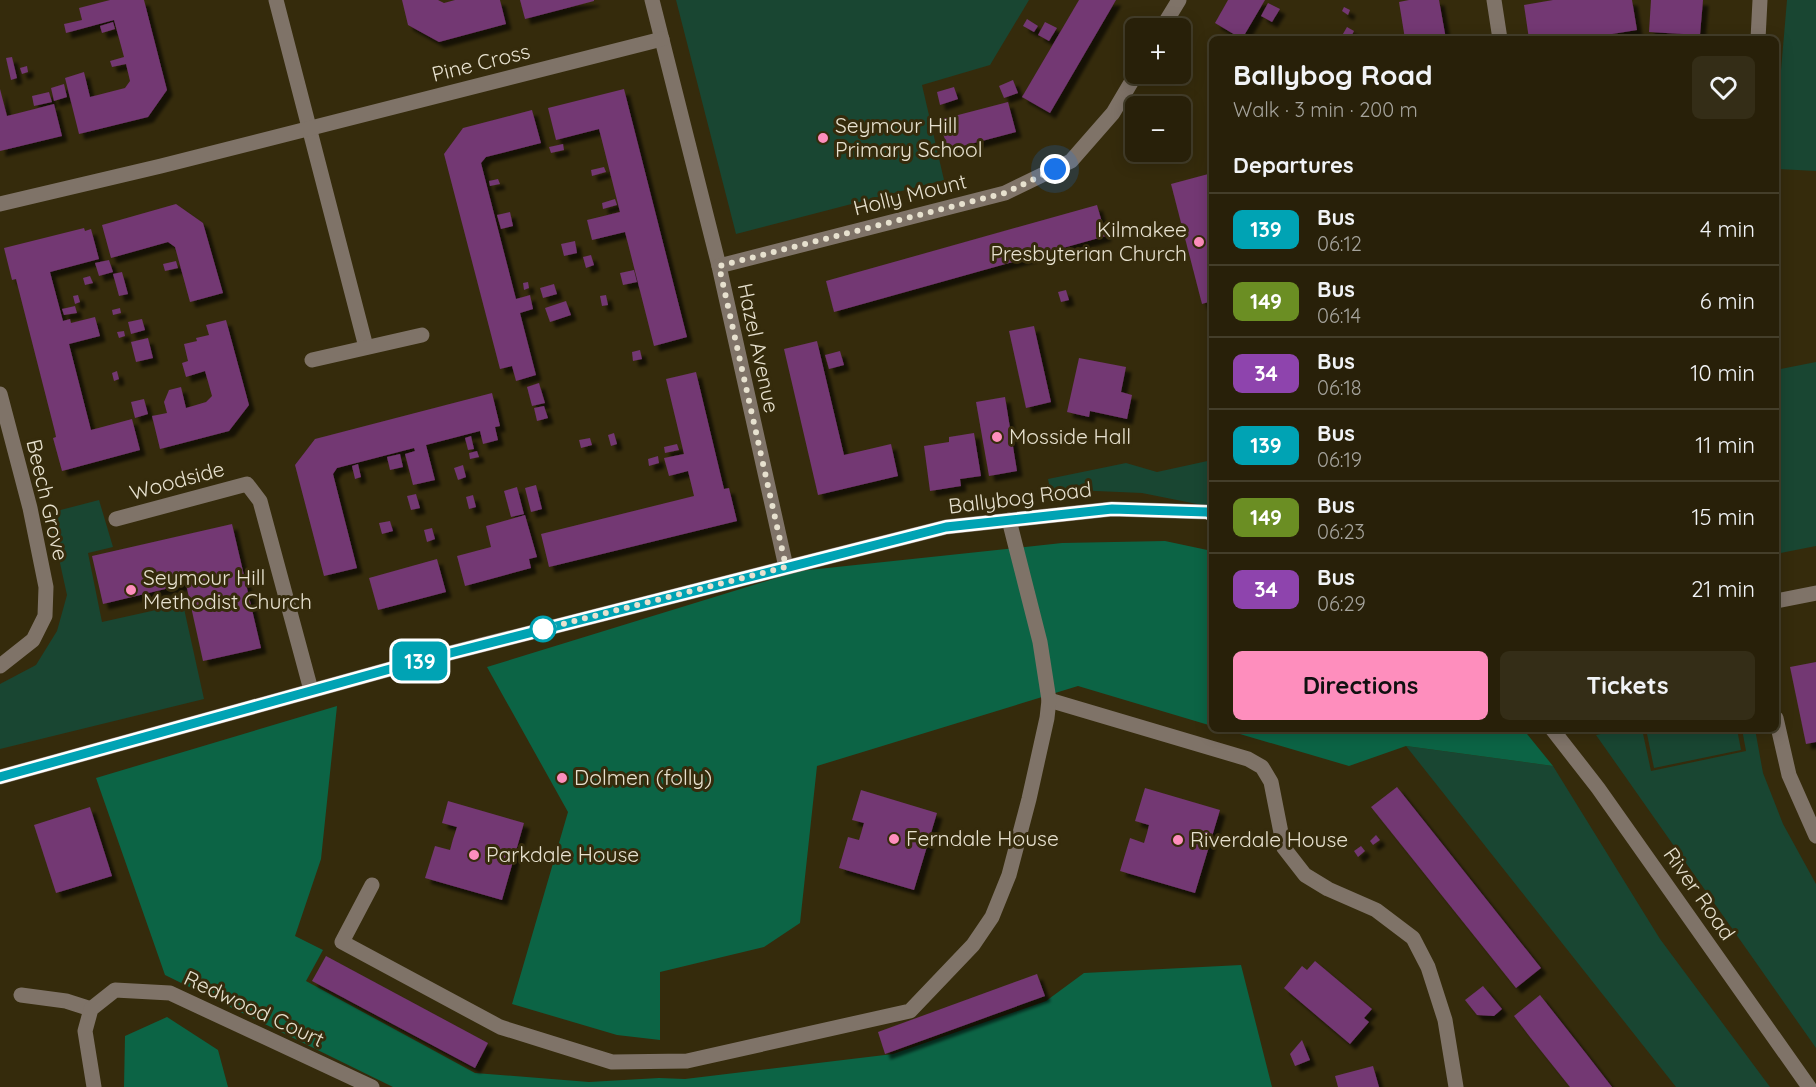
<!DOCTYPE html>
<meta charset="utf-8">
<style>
:root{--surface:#282009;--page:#342d17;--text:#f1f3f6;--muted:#a5a39c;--line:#443e2a;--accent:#fe8ebd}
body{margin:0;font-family:Quicksand,sans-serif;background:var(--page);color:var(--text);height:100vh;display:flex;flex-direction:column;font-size:22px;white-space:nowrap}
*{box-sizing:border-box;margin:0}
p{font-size:20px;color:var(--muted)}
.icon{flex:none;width:33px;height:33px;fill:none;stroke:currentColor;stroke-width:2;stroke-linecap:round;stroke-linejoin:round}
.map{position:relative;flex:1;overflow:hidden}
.sheet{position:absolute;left:1209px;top:36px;width:570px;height:696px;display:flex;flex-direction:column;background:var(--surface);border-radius:9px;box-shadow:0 3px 15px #0003,0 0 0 2px var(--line)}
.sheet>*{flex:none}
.badge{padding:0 12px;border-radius:9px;font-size:21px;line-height:39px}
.buttons{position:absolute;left:1125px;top:18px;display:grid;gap:12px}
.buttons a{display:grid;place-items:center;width:66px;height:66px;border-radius:9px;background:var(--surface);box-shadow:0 3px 15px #0003,0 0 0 2px var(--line);font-size:30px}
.you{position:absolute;width:30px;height:30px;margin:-15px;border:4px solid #fff;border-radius:50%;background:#1a73e8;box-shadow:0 0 0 9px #1a73e833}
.map>.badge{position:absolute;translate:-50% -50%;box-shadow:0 0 0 3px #fff}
h2{padding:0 24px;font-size:22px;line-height:54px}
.round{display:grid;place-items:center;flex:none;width:63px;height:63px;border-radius:9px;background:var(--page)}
.overview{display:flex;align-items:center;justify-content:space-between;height:102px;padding:0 24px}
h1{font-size:28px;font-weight:800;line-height:45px}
.cta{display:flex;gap:12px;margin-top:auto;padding:12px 24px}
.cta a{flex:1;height:69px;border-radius:9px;background:var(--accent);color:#111;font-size:24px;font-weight:800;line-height:69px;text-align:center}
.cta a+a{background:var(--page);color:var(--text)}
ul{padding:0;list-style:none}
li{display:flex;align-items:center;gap:18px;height:72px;padding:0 24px;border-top:2px solid var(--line)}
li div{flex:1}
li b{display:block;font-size:22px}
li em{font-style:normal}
li .badge{min-width:66px;font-weight:700;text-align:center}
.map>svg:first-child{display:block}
</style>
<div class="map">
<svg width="1816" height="1087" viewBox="0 0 1816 1087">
<defs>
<filter id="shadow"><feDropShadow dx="5.5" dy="5.5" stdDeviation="1.5" flood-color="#0009"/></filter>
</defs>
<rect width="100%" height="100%" fill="#352b0c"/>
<g fill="#194632">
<polygon points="676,0 1029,0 990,65 922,85 944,180 736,234"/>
<polygon points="1787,0 1816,0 1816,171 1776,169 1776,129"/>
<polygon points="1816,362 1816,546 1776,554 1776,370"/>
<polygon points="1212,460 1212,507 1142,493 1050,489 1048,479 1126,463 1157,472"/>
<polygon points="99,500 113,547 88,553 102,622 183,604 204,699 0,749 0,684 36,665 57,631 67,595 49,513"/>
<polygon points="1625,729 1642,729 1651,771 1746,751 1742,729 1755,729 1763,773 1783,824 1816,884 1816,1048 1596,735"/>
<polygon points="1646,729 1737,729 1741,750 1654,768"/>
<polygon points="1406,746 1553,766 1660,939 1770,1087 1676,1087"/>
</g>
<g fill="#0c6445">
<polygon points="1165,541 1212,551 1212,726 1078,686 817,766 800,923 764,947 660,972 660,1040 617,1035 512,1004 568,812 487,667 799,571 1062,543"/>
<polygon points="337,706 321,859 295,936 323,950 306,981 475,1073 589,1082 659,1078 685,1079 893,1054 1046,1001 1084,973 1241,965 1272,1087 393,1087 165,975 96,778"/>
<polygon points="1223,729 1523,729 1553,766 1406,746 1349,766"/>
<polygon points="167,1017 218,1050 228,1087 124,1087 125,1036"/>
</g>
<g fill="#733773" filter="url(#shadow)">
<polygon points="110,0 144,0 167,90 148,117 79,134 65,78 84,72 90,97 125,88 130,81 126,64 112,67 110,61 124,57 114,20 66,33 64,24 82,20 79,8"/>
<polygon points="402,0 438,0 444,3 455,0 500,0 506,24 439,42 408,25"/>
<polygon points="520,0 594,0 594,1 525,19"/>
<polygon points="1079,0 1116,0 1050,113 1022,97"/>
<polygon points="1228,0 1265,0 1242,39 1215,23"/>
<polygon points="1409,0 1439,0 1446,39 1405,39 1399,2"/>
<polygon points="1553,0 1632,0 1637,30 1581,39 1529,39 1524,5"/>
<polygon points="1651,0 1703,0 1700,35 1649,32"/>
<polygon points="1268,3 1280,9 1272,22 1261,16"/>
<polygon points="1344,7 1350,10 1348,15 1342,11"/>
<polygon points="1027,19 1038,26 1034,32 1023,26"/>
<polygon points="113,22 115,29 102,33 100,26"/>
<polygon points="1045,22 1057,28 1049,41 1038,35"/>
<polygon points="1347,27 1354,31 1350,39 1340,39"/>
<polygon points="12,57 17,78 11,80 6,58"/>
<polygon points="27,66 28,72 22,74 20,68"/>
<polygon points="1013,80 1018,93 1004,98 999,86"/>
<polygon points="64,84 67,97 54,101 51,88"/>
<polygon points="954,87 958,99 940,105 937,92"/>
<polygon points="0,89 7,116 54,104 62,136 0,151"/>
<polygon points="624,89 687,337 654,346 625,232 592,240 587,220 620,212 599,129 556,140 548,108"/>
<polygon points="49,92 52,102 34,106 32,96"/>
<polygon points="1008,102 1016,132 948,150 939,120"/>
<polygon points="532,110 541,143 486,157 481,163 516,299 530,295 533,309 520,313 536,375 516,381 512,366 500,369 444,154 463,128"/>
<polygon points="563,144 564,150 551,153 549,147"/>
<polygon points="604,167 606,172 592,176 591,170"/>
<polygon points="1212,173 1212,301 1202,304 1171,184"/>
<polygon points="498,179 500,184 490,186 489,181"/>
<polygon points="615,199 617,205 603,209 602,203"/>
<polygon points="176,204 203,223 223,293 190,302 175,247 168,242 111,258 102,225"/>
<polygon points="1097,205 1106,236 834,312 826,281"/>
<polygon points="510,212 513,226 501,229 497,215"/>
<polygon points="84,228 85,231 91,229 99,259 50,272 63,321 70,319 71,323 95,317 100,336 69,344 91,430 132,419 140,450 62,471 53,438 56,437 55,432 19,291 16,279 12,280 4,248"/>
<polygon points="575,241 577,253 564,256 561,244"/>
<polygon points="591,255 594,265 586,268 583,257"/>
<polygon points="109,260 113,272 99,276 95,263"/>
<polygon points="176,261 178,268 165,271 163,264"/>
<polygon points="634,270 637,282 623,285 620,273"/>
<polygon points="122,272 128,294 119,296 113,274"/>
<polygon points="90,276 93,283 85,285 83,278"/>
<polygon points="528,282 529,288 524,290 523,283"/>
<polygon points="554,284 557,294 543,298 540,288"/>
<polygon points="1066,290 1069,300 1061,302 1058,292"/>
<polygon points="78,295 80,302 75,304 73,296"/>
<polygon points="606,295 608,305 602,306 600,296"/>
<polygon points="566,301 571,315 550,322 545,308"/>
<polygon points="75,306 77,313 64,315 62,309"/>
<polygon points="120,308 121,313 113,315 112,310"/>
<polygon points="142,319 145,330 131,334 128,322"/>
<polygon points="226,320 249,405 229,431 160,449 152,416 167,413 164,402 169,390 181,387 186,408 206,402 212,396 205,371 186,377 182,363 188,361 184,344 197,341 196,338 209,335 206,325"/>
<polygon points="1034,326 1051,402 1026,408 1009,331"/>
<polygon points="124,331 125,336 119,338 117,332"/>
<polygon points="148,338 153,358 136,362 131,342"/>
<polygon points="817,341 844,455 891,444 898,476 818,495 784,349"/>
<polygon points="640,350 642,359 633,361 632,352"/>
<polygon points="840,351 844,365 829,369 825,355"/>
<polygon points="1079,358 1126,367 1121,392 1132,395 1127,419 1090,411 1089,417 1067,412"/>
<polygon points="117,371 119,379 114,381 112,373"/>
<polygon points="696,372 724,489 729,488 737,521 549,567 541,534 694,496 688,471 669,476 664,458 684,454 666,379"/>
<polygon points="539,383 545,403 532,406 527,387"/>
<polygon points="492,393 500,426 495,427 498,440 483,444 480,431 426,445 435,480 413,485 405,454 415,451 414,448 337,468 333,474 357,568 324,576 295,465 315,439"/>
<polygon points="1005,397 1017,471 989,476 976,402"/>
<polygon points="144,399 148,414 135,418 131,402"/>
<polygon points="544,406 548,418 537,421 534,408"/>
<polygon points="614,433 617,444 611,446 608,435"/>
<polygon points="974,433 981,476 960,479 961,486 930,491 924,446 949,442 949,437"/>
<polygon points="471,436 474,449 468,450 465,438"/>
<polygon points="590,438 592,445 581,448 579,440"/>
<polygon points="677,444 679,450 665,453 664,447"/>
<polygon points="477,451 479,457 470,459 469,453"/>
<polygon points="400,454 403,467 390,470 387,457"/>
<polygon points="658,456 659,463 649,466 648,459"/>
<polygon points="358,464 361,477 355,479 352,466"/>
<polygon points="463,465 466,477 458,480 454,468"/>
<polygon points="536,485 542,509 531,512 525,488"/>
<polygon points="517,487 524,514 511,517 504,491"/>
<polygon points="416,494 420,508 411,510 407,496"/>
<polygon points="473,495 476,507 469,509 466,497"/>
<polygon points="525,515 537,557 529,559 531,568 465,586 457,556 491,547 486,526"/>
<polygon points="390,521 393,531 382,534 379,523"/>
<polygon points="232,524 261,648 203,661 186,584 103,604 92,556"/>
<polygon points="432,528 435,539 427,542 424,530"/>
<polygon points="437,559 446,592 378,610 369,578"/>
<polygon points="1816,662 1816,742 1806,744 1790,667"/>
<polygon points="1397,787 1541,968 1516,988 1371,807"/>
<polygon points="1145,788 1220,810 1195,893 1120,871 1130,838 1144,843 1147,833 1149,825 1135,821"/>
<polygon points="861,790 937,813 914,890 839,868 848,837 859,840 864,823 852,820"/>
<polygon points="448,801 524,823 502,900 425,878 435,846 450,850 453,839 457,827 442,823"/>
<polygon points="90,807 112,876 56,893 34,825"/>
<polygon points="1376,835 1380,840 1373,845 1370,841"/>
<polygon points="1361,846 1365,851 1358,857 1354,851"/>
<polygon points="326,956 488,1043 475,1068 312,981"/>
<polygon points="1315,961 1372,1009 1364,1018 1369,1022 1350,1044 1284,988 1302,966 1307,970"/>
<polygon points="1037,974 1045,996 885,1054 878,1032"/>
<polygon points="1483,986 1502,1009 1494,1016 1477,1015 1465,1000"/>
<polygon points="1540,995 1588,1056 1612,1087 1570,1087 1530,1037 1514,1016"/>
<polygon points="1302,1040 1310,1060 1295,1066 1290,1054"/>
<polygon points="1373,1066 1379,1087 1338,1087 1335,1076"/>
</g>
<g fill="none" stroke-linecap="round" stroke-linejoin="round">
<g stroke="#7f7368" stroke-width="15">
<polyline points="276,0 366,347"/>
<polyline points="652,0 719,266 786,567"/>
<polyline points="1494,0 1500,39"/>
<polyline points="1162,28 1179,0"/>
<polyline points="1758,39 1760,0"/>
<polyline points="0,204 161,166 662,39"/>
<polyline points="719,266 1005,193 1071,161 1113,113 1136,74"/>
<polyline points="312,360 422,335"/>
<polyline points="0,394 30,508 46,587 45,616 33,640 0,666"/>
<polyline points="116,519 247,484 260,501 311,690"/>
<polyline points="1776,601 1816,593"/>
<polyline points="1049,700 1248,759 1262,767 1271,782 1284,848 1305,875 1328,889 1376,910 1413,938 1428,967 1445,1020 1456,1087"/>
<polyline points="1776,718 1789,775 1816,836"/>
<polyline points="1552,729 1598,788 1809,1087"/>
<polyline points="0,777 419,661 946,527 1112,509 1207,512 1212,514"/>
<polyline points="372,885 342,942 500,1027 612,1062 687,1061 910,1011 973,945 992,917 1009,875 1029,799 1047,718 1049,700 1040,642 1009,520"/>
<polyline points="21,995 66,1001 91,1009"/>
<polyline points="94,1087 85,1031 91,1009 115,990 170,993 372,1087"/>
</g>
</g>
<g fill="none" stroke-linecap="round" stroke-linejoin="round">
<g stroke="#fff" stroke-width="14">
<polyline id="line" points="0,777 419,661 946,527 1112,509 1207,512 1212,514"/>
</g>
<use href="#line" stroke="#00a3b4" stroke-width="9"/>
<polyline stroke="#e7e1cf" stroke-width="6" stroke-dasharray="0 10.8" points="543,629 786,567 719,266 1005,193 1055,169"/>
</g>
<g fill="#fe8ebd" stroke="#352b0c" stroke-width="2">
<circle cx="823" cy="138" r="6"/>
<circle cx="1199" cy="242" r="6"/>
<circle cx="997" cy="437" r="6"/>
<circle cx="131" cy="590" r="6"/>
<circle cx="562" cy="778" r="6"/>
<circle cx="894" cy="839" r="6"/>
<circle cx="1178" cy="840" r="6"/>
<circle cx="474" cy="855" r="6"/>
</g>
<circle fill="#fff" stroke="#00a3b4" stroke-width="3" cx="543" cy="629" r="12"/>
<g text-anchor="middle" stroke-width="6" stroke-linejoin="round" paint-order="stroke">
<g font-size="21" fill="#e7e1cf" stroke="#352b0c">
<text transform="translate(481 63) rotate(-14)" y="7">Pine Cross</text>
<text transform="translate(910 195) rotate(-14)" y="7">Holly Mount</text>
<text transform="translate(758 348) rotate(78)" y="7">Hazel Avenue</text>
<text transform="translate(177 481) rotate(-15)" y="7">Woodside</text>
<text transform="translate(1020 498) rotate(-7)" y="7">Ballybog Road</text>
<text transform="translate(47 500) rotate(77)" y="7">Beech Grove</text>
<text transform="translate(1699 894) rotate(55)" y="7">River Road</text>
<text transform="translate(254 1009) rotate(25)" y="7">Redwood Court</text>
</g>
<g font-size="21" fill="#e7e1cf" stroke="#352b0c" text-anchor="start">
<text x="835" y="133">Seymour Hill<tspan x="835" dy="24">Primary School</tspan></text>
<text x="1187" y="237" text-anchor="end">Kilmakee<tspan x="1187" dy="24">Presbyterian Church</tspan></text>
<text x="1009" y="444">Mosside Hall</text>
<text x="143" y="585">Seymour Hill<tspan x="143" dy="24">Methodist Church</tspan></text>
<text x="574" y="785">Dolmen (folly)</text>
<text x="906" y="846">Ferndale House</text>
<text x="1190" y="847">Riverdale House</text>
<text x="486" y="862">Parkdale House</text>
</g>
</g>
</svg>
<div class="buttons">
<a>+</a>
<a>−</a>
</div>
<div class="you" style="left:1055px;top:169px"></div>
<b class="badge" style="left:420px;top:661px;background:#00a3b4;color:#fff">139</b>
<section class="sheet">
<div class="overview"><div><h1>Ballybog Road</h1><p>Walk · 3 min · 200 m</p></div><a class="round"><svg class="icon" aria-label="heart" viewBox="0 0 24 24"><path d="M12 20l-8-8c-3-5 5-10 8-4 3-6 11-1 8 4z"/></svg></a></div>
<h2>Departures</h2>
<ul>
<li><span class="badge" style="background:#00a3b4;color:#fff">139</span><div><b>Bus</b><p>06:12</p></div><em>4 min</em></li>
<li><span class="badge" style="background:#6b8e23;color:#fff">149</span><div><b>Bus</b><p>06:14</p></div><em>6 min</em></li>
<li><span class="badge" style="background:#8e44ad;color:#fff">34</span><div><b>Bus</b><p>06:18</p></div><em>10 min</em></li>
<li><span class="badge" style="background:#00a3b4;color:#fff">139</span><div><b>Bus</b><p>06:19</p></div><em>11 min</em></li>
<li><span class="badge" style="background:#6b8e23;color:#fff">149</span><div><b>Bus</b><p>06:23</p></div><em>15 min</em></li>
<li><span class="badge" style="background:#8e44ad;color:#fff">34</span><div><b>Bus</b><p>06:29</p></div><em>21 min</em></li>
</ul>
<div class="cta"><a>Directions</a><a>Tickets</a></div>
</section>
</div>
